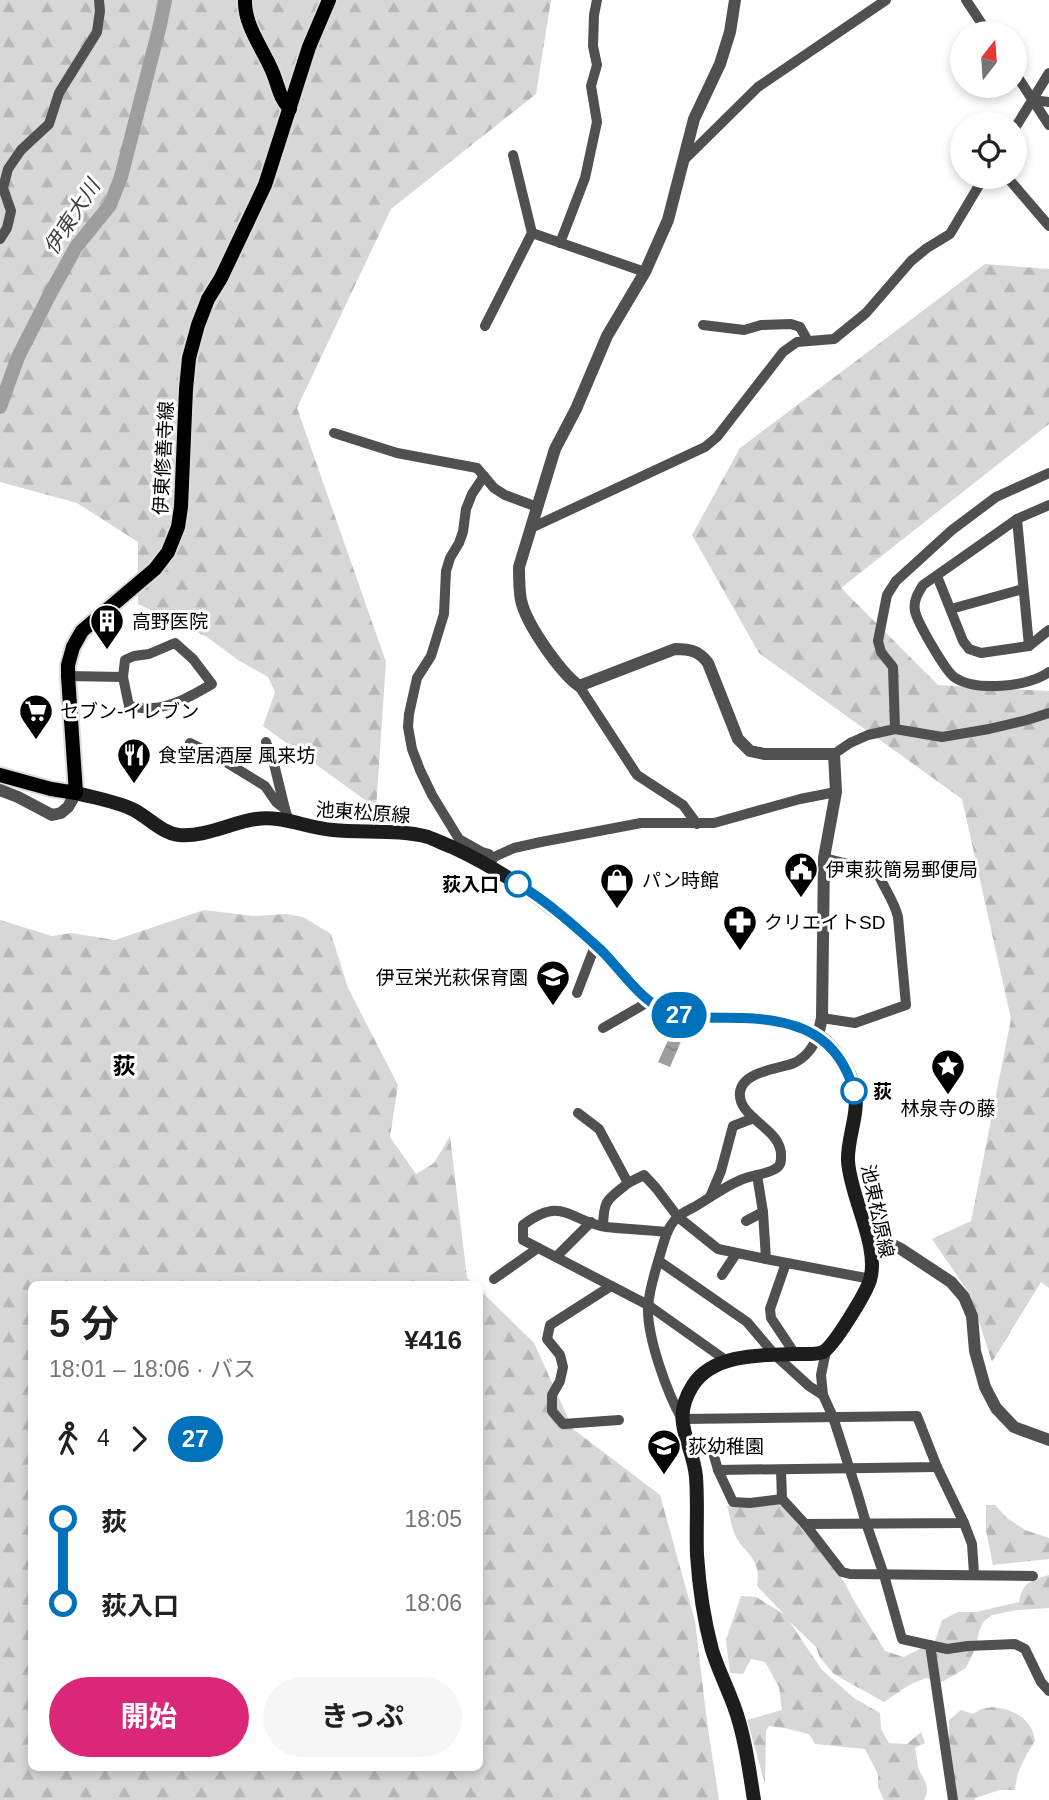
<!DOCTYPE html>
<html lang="ja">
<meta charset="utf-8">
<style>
:root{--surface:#fff;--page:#f6f6f6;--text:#202124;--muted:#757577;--accent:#db2777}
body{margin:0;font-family:Arial,"Noto Sans JP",sans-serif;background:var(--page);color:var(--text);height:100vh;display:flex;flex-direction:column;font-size:26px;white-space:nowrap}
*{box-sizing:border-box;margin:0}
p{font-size:23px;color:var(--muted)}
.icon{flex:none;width:38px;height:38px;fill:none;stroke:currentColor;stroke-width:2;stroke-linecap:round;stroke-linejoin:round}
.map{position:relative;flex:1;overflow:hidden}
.panel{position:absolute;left:28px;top:1281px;width:455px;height:490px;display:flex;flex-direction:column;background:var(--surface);border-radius:10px;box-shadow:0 4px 10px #0003}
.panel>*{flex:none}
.badge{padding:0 14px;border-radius:23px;font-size:24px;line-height:46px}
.needle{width:46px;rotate:17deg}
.buttons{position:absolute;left:950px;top:21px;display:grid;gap:14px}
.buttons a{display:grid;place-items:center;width:77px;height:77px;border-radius:50%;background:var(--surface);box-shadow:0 4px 10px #0003;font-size:35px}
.map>.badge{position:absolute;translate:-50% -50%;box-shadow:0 0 0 4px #fff}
.legs{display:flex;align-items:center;gap:10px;height:77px;padding:0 21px;font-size:23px}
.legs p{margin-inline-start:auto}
.summary{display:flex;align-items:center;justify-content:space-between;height:119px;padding:0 21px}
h1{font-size:38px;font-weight:700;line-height:52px}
.action{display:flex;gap:14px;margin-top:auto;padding:14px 21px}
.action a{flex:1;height:80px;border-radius:42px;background:var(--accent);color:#fff;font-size:28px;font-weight:700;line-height:80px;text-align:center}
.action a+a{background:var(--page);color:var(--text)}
ul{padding:0 21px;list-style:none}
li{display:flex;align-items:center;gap:24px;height:84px;font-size:26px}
li i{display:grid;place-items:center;width:10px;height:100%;margin:0 9px;background:currentColor}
li i::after{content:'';width:18px;height:18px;margin:-9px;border:5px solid;border-radius:50%;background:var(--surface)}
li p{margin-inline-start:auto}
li:first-child i{background:linear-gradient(#0000 50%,currentColor 0)}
li:last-child i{background:linear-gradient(currentColor 50%,#0000 0)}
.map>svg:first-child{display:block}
</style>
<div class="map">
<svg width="1049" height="1800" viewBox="0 0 1049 1800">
<defs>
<pattern id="forest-firs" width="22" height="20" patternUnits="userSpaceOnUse" patternTransform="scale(1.75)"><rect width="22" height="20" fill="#d7d7d7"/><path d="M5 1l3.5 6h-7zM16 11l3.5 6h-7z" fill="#b7b7b7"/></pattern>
<pattern id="water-ripples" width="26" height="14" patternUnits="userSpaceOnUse" patternTransform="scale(1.75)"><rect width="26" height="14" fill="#9e9e9e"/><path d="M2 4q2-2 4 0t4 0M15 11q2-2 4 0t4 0" fill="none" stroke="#868686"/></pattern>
</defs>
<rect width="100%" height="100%" fill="#fff"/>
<g fill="url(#forest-firs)">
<polygon points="0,0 551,0 536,94 391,209 297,408 386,662 376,808 263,726 275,692 268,677 238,660 207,637 138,604 138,542 77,503 0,482"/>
<polygon points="985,264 1049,269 1049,424 841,588 938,685 1049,691 1049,1288 1041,1282 992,1362 971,1296 932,1239 971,1221 1011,1019 962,799 759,653 692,535 740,448"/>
<polygon points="204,910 253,916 286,914 303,917 331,934 348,988 398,1085 390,1137 416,1174 434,1163 450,1136 467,1278 474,1284 32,1284 32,1768 480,1768 480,1290 534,1343 573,1429 660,1495 695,1621 707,1722 719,1800 0,1800 0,920 52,936 71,933 115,940"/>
<path d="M776,1503L783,1507L815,1544L845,1583L853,1599L885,1651L904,1657L935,1641L942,1620L958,1612H976L1019,1602C1023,1582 1030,1581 1049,1575V1608L1017,1610L992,1615L983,1622L979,1632L974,1651L966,1668L942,1682L926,1678L911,1684L884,1702L834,1674L820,1658L816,1647L789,1621L822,1670L854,1698L880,1713L881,1729L889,1743L907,1744L921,1732L925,1743L915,1748C917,1755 917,1765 920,1772C926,1783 930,1788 924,1800H884L878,1787V1774L865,1749L815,1744L809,1734L784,1728L769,1726L766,1731L765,1784L747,1720L782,1710L779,1687L765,1662L751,1659L743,1674L730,1673L726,1640L741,1596L756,1597L784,1614L757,1586C762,1559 746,1555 735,1535C731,1526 730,1515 727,1506Z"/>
<polygon points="986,1505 995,1505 1007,1518 1025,1530 1049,1538 1049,1559 993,1565 986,1531"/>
<path d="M992,1707C1013,1709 1032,1718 1035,1741C1025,1757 1016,1772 1015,1790H1000L975,1798V1800H957L949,1752V1720L961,1710L973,1714L981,1709Z"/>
</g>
<polygon fill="url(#water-ripples)" points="671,1034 682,1039 670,1067 658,1062"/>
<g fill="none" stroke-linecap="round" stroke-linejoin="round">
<polyline stroke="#9e9e9e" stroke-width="14" points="0,407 18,357 50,294 76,247 110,205 121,177 160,25 165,0"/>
<g stroke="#dbdbdb" stroke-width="18">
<g id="primary">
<path d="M245,0C244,26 264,50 273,73C279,88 279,97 290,109"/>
<polyline points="0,775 51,789 76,793 68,676 68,665 73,647 82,631 155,569 168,552 178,527 181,507 186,389 189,358 198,325 208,299 221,278 265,185 309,47 329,0"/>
</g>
</g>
<g stroke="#505050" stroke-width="10">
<polyline points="966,0 988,33"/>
<polyline points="1015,73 1049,125"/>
<polyline points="1033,100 1049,102"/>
<polyline points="1015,128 1049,73"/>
<polyline points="685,159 758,87 886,0"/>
<polyline points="1007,177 1049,226"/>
<polyline points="532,233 645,272"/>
<polyline points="0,239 7,228 11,211 3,188 8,169 21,150 49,124 59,93 97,32 100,11 99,0"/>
<polyline points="560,243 585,178 597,122 591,86 597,65 593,46 594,15 597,0"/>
<polyline points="703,325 744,330 761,325 791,324 800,327 808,341"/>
<polyline points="485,326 532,233 513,155"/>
<polyline points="334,433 397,453 477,468 494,488 505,495 537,507"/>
<polyline points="484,476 472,494 466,509 463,532 459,543 450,558 446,571 444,614 431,656 417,678 409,714 408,727 412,749 420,770 432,795 459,839 482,852 489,854 490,859 489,865"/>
<path d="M1049,505L1017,519L923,585C918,593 913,601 915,611C917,622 945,670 954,677C975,692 1029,687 1049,672"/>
<polyline points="1017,519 1029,646"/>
<polyline points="531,528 705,447 717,437 783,352 797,342 834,339 866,313 911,261 927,248 950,234 984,177"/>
<polyline points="937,576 963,641 969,649 981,653 1029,646 1049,630"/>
<polyline points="951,609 1023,589"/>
<path d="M68,676L123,677L125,660L134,656L149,654L175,643L193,659L212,684C195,694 173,707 152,708C145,709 136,707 129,706L123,677"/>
<polyline points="579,686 637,775 683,805 697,824"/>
<polyline points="895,729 893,667 881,652 878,641 887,595 896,581 952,530 996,497 1049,473"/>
<polyline points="266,742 274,764 285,809"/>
<polyline points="190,743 216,756 265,786 276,802 285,809 289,821"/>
<polyline points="834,754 850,743 868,735 895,729 942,737 989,729 1027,720 1049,713"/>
<polyline points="489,865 494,857 514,848 541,842 641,823 714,823 800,799 836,792"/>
<polyline points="577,993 595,946"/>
<path d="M822,1018L855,1023L906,1005L898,917C894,900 883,887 877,871L824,858"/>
<polyline points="603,1028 650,1001"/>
<polyline points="578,1113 599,1129 628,1183 644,1175 656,1188 678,1217 718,1249 766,1259"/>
<polyline points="757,1175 763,1212 766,1259 871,1279"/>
<polyline points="710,1197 721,1171 733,1126 754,1118"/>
<polyline points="746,1221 763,1212"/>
<path d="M603,1226C604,1198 607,1201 628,1183"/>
<path d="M667,1232C647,1230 626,1229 606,1227C569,1221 563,1195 523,1225V1240L648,1305L727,1361"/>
<polyline points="556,1257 591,1222"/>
<polyline points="659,1261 747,1322 775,1355 809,1386 823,1395"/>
<polyline points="786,1263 770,1309 771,1318 795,1354"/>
<polyline points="722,1275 736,1254"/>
<polyline points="494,1279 538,1248"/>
<polyline points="611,1286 550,1325 547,1339 560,1355 563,1367 560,1381 552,1395 552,1411 563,1424 619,1420"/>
<polyline points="826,1351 821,1375 823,1395 833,1417 857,1492 866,1523 884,1575 902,1639 947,1649 968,1646 1015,1644 1025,1649 1041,1682 1049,1691"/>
<path d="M688,1449H712L718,1470L937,1467L917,1416L682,1419C667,1393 647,1337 648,1307C649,1290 655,1272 660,1255C664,1242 667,1226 678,1217C683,1212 691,1209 696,1206C711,1197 727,1185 743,1179C753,1175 770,1174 778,1167C781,1164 781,1161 781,1157C783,1128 737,1119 740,1092C743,1071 779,1069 794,1063C805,1058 814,1047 818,1035"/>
<polyline points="718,1470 733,1502 750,1503 782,1499"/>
<polyline points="781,1470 782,1499 805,1524 964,1523 937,1467"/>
<polyline points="964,1523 972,1544 974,1574"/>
<polyline points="805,1524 842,1572 850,1574 1033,1576"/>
<polyline points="930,1645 953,1800"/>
</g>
<g stroke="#505050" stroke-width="12">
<path d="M735,0L730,32L720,64L694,119L668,220L645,272L607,336L576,409L555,449L519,567C519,578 519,590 521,600C526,624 560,672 579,686L675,649C691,649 699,651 708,663L738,739L750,751L764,754H834L836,792L824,858L822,1018L818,1035"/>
<polyline points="0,790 18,797 52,815 61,813 68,807 76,793"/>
<polyline points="866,1231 901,1249 951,1282 964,1297 972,1316 975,1351 985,1387 996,1408 1014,1427 1049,1440"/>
</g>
<path stroke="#1d1d1d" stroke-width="14" d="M76,793C95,798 116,801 134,810C149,818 162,833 179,835C206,837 230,823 256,819C282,815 307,828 333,830C362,833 401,829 428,837C436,840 444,844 452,847C508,873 557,909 601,951C621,970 638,999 664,1010C688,1021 716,1017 741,1018C764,1019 798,1024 817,1035C835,1046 851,1072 855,1092C859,1115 847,1138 848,1161C850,1197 880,1246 870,1280C866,1293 834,1346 823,1352C815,1355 805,1354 797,1354C763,1355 714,1353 693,1385C669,1422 693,1442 696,1477C698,1503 696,1529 697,1555C699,1586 704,1620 712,1650C718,1669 727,1687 734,1706C745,1736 749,1769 754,1800"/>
<use href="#primary" stroke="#000" stroke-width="14"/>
</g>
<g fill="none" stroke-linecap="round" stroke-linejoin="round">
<g stroke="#fff" stroke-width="16">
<path id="line-1" d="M518,884C548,902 576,927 602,951C621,970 643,1004 669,1012C693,1020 718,1017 743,1018C799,1020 838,1035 854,1091"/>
</g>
<use href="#line-1" stroke="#0072bc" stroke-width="10"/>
</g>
<defs>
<g id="building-pin" transform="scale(1.75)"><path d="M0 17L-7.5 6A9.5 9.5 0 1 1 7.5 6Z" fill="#000" stroke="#fff"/><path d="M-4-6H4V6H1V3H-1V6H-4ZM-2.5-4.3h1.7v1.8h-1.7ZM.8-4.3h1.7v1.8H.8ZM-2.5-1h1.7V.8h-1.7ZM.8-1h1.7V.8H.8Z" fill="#fff"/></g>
<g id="supermarket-pin" transform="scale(1.75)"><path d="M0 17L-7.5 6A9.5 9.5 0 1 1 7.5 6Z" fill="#000" stroke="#fff"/><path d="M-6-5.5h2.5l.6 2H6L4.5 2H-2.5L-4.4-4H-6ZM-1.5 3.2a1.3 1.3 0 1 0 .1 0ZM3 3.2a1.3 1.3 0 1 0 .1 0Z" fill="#fff"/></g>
<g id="restaurant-pin" transform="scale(1.75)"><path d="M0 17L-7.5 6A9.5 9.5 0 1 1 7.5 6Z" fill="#000" stroke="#fff"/><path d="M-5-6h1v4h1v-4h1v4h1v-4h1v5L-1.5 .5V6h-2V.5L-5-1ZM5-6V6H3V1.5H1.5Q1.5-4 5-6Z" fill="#fff"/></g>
<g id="civic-pin" transform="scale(1.75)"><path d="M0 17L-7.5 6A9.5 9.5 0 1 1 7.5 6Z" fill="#000" stroke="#fff"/><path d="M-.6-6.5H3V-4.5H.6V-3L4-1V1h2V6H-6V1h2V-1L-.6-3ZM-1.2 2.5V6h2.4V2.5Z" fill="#fff"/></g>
<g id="shop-pin" transform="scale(1.75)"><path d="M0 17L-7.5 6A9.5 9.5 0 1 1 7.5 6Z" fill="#000" stroke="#fff"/><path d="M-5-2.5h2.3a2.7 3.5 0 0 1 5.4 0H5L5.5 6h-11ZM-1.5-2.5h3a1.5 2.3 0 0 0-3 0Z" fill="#fff"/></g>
<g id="pharmacy-pin" transform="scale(1.75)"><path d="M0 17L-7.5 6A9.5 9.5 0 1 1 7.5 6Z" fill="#000" stroke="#fff"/><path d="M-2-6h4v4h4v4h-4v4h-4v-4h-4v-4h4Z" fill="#fff"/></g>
<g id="school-pin" transform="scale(1.75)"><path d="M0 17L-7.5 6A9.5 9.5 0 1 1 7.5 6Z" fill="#000" stroke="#fff"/><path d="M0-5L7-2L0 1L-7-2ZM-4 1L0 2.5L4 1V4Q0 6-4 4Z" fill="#fff"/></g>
<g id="sight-pin" transform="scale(1.75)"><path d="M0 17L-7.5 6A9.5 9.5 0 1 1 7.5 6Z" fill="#000" stroke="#fff"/><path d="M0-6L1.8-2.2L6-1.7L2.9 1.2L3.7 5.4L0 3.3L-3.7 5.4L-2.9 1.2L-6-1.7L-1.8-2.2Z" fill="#fff"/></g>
</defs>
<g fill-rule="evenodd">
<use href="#building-pin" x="107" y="621"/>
<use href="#supermarket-pin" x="36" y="711"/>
<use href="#restaurant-pin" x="134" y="755"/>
<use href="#civic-pin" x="801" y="869"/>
<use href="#shop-pin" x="617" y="880"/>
<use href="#pharmacy-pin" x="740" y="922"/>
<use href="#school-pin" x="553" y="977"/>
<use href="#sight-pin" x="948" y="1066"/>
<use href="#school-pin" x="664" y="1446"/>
</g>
<g fill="#fff" stroke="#0072bc" stroke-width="3.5">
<circle cx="518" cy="884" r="12"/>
<circle cx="854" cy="1091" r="12"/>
</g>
<g text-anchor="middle" stroke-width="6" stroke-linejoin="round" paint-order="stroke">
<g font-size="19" fill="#000" stroke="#fff">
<text transform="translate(163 458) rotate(-87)" y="7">伊東修善寺線</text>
<text transform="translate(363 812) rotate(4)" y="7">池東松原線</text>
<text transform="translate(878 1211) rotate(78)" y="7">池東松原線</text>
</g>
<g font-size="19" fill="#000" stroke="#fff" text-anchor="start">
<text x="132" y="628">高野医院</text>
<text x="60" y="718">セブン-イレブン</text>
<text x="158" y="762">食堂居酒屋 風来坊</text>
<text x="826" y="876">伊東荻簡易郵便局</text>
<text x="642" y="887">パン時館</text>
<text x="764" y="929">クリエイトSD</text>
<text x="528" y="984" text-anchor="end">伊豆栄光萩保育園</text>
<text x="948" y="1115" text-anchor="middle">林泉寺の藤</text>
<text x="688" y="1453">荻幼稚園</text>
</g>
<g font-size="19" font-weight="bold" fill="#000" stroke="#fff" text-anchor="end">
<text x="499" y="891">荻入口</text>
<text x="873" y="1098" text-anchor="start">荻</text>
</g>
<g font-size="21" font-style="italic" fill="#3f3f3f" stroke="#fff">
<text transform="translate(72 217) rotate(-57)" y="7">伊東大川</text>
</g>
<g font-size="23" font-weight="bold" fill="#000" stroke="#fff">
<text x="124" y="1074">荻</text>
</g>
</g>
</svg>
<div class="buttons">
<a><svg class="needle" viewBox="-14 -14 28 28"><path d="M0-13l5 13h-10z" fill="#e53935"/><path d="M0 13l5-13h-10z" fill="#757577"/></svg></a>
<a><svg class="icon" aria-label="locate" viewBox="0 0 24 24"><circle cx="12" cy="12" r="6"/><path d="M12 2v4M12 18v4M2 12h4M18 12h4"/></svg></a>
</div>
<b class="badge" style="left:679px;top:1015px;background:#0072bc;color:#fff">27</b>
<section class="panel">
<div class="summary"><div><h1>5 分</h1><p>18:01 – 18:06 · バス</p></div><b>¥416</b></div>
<div class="legs"><svg class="icon" aria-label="walk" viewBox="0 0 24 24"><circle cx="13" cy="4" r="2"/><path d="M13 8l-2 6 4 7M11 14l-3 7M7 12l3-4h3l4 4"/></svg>4<svg class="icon" aria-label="forward" viewBox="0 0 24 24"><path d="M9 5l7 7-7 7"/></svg><b class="badge" style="background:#0072bc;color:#fff">27</b></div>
<ul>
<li><i style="color:#0072bc"></i><b>荻</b><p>18:05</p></li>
<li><i style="color:#0072bc"></i><b>荻入口</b><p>18:06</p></li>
</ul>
<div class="action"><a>開始</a><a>きっぷ</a></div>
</section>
</div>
